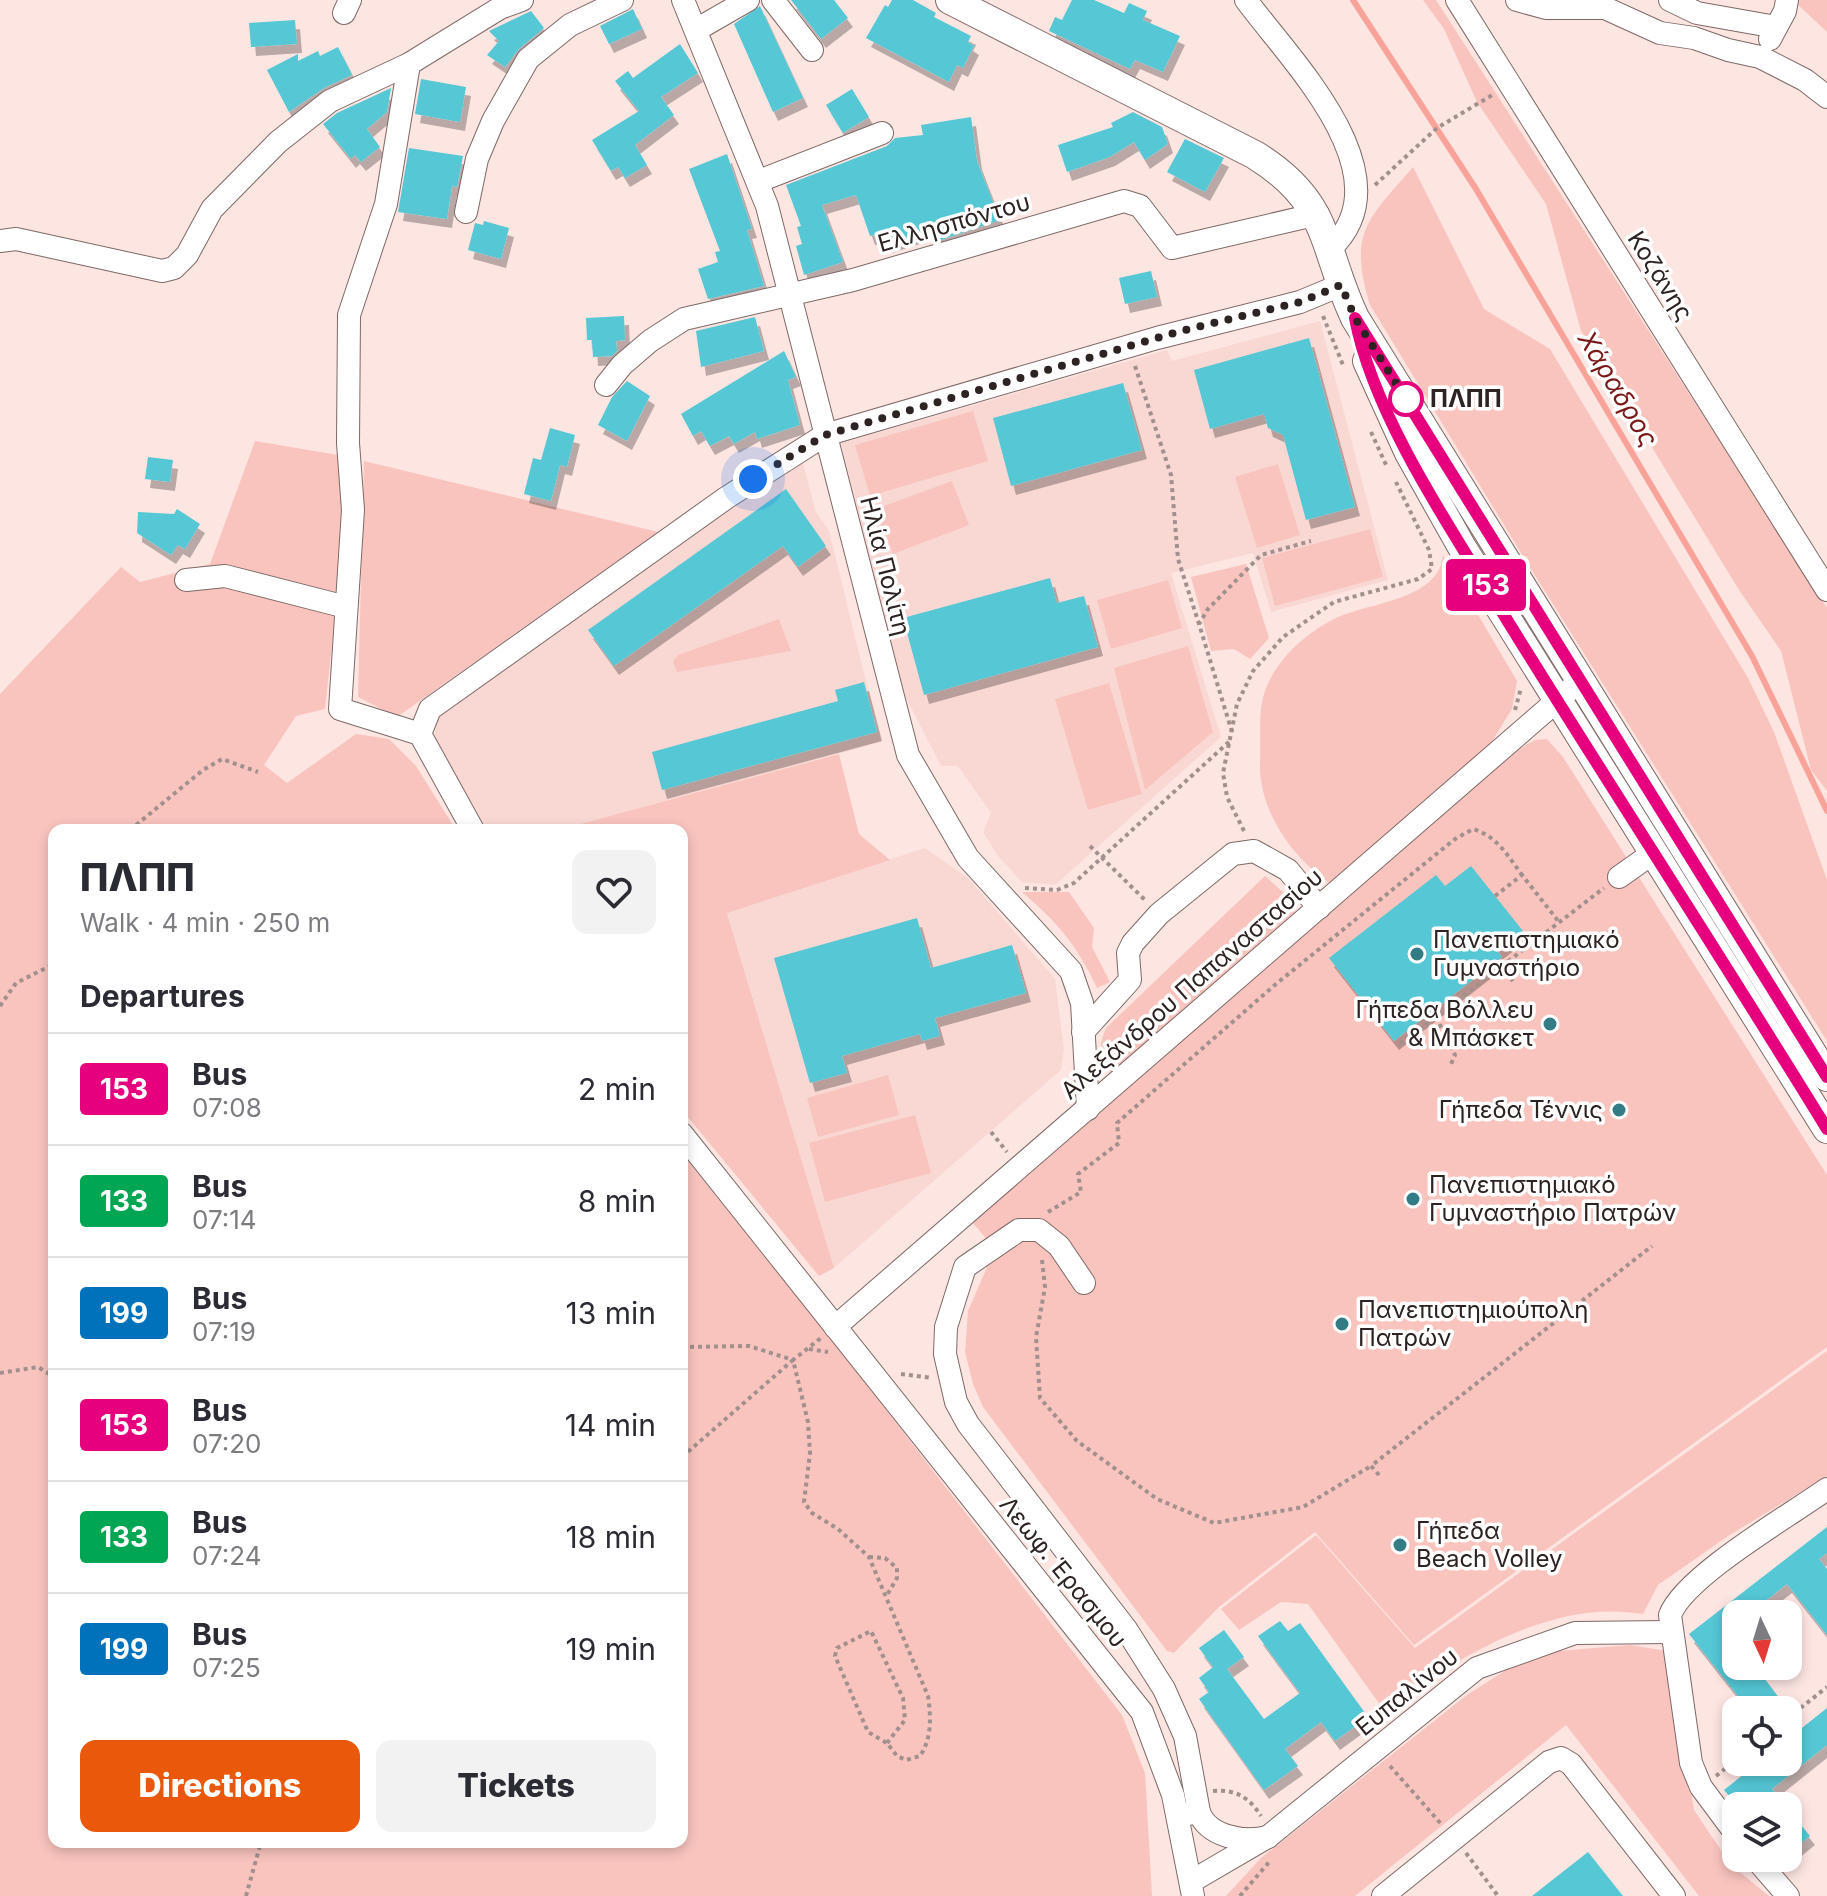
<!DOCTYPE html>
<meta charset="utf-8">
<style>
:root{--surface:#fff;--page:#f2f2f3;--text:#2b2b33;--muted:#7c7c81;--line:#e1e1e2;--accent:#ea580c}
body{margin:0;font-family:Inter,sans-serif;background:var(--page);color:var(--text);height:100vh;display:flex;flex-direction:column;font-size:30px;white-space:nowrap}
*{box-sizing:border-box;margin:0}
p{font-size:26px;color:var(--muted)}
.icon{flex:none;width:44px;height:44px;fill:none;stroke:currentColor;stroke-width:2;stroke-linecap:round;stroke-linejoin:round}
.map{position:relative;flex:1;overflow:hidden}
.sheet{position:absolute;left:48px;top:824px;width:640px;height:1024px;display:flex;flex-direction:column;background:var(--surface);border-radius:16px;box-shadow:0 4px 12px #0003}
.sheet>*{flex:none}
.badge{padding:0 16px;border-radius:6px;font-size:28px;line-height:52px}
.needle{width:52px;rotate:176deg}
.tools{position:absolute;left:1722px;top:1600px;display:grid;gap:16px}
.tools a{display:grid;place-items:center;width:80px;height:80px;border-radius:16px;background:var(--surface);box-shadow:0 4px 12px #0003;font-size:40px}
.you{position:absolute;width:40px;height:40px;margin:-20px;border:6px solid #fff;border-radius:50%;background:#1a73e8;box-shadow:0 0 0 12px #1a73e833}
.map>.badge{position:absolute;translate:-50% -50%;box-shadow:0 0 0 4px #fff}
h2{padding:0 32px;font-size:30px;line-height:72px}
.round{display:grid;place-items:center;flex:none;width:84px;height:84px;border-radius:16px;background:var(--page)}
.head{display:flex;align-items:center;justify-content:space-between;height:136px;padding:0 32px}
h1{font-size:38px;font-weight:800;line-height:60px}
.primary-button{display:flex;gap:16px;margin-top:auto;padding:16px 32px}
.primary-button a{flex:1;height:92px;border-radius:16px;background:var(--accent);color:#fff;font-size:32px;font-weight:800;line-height:92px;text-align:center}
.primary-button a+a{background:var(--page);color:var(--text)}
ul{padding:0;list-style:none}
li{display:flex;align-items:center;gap:24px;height:112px;padding:0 32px;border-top:2px solid var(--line)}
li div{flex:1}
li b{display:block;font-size:30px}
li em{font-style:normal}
li .badge{min-width:88px;font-weight:700;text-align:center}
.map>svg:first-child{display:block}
</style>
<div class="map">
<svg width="1827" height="1896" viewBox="0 0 1827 1896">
<defs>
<filter id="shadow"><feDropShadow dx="5" dy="9" stdDeviation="0" flood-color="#0004"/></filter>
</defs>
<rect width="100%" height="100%" fill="#fde5e2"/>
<g fill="#f9d8d4">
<polygon points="1320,321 1388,580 1271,612 1253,553 1171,573 1221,737 1055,885 1022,882 998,856 983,832 991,813 958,766 941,766 903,692 841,443 1167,350 1172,361"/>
<polygon points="802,460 816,512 829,531 881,742 559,830 488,830 434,741 437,716"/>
<polygon points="925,848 968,878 1055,979 1064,1049 1061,1070 834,1268 727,912"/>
</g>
<g fill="#f9c4be">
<polygon points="1423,0 1436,0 1827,608 1827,791 1811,770 1781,651 1739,590 1581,331 1546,204 1477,102 1444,29"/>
<polygon points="1793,0 1827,0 1827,32"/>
<path d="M1413,167L1484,309L1550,349L1748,678L1774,732L1827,880V1041L1526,561L1370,305C1348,233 1367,220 1413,167Z"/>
<polygon points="973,411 988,461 870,496 855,445"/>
<polygon points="255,441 344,456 339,581 325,709 296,716 264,765 287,783 356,734 389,739 416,766 456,830 54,830 54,1842 682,1842 682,1154 835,1344 1122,1715 1145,1773 1152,1896 0,1896 0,694 121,567 140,582 210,564"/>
<polygon points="364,461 658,532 397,717 358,697"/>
<polygon points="1278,464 1300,535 1257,548 1235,477"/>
<polygon points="952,481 969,525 893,554 876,509"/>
<polygon points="1370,529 1383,577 1275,606 1262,558"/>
<path d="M1443,555L1517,681L1512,709L1491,743L1331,884C1292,858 1258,809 1260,762C1261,741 1258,713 1264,694C1274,662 1304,634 1334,619C1368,602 1439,601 1443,555Z"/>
<polygon points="1246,564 1269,638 1250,659 1234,649 1211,651 1191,577"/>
<polygon points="1168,580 1182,628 1111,649 1097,600"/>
<polygon points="779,619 791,651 677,672 673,661 678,655"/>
<polygon points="1188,646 1213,732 1145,790 1114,668"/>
<polygon points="1109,683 1142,794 1088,810 1055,699"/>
<polygon points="1547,739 1563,757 1827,1175 1827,1347 1414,1645 1315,1532 1219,1607 1174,1653 1167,1651 983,1407 973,1384 965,1352 968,1311 995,1249 972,1222 1516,751 1535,740"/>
<polygon points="839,754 859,834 890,860 727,913 834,1268 819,1276 682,1110 682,830 558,830"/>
<path d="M1265,876L1296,904L1295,916L1119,1070L1110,1072C1100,1056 1098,1046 1106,1028Z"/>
<path d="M1022,892H1069L1094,928L1092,947L1110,982L1097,988C1077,945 1058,923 1022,892Z"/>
<polygon points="888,1075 899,1115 818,1137 807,1098"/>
<polygon points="915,1115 931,1173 825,1202 809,1143"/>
<path d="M1827,1351V1476L1728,1536L1658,1585L1643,1614C1548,1598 1459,1659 1383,1709L1308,1604L1281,1602L1239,1630L1221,1609L1316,1535L1415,1648Z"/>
<polygon points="1630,1645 1667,1651 1694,1810 1731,1865 1769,1896 1699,1896 1566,1725 1355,1896 1226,1896 1261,1858 1467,1695 1514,1665 1558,1651"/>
</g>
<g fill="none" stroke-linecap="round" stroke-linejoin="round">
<polyline stroke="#f8a299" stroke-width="6" points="1353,0 1476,189 1752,656 1827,811"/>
</g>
<g fill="#55c7d5" filter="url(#shadow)">
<polygon points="791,0 834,0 848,18 821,39"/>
<polygon points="892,0 913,0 936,13 934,17 971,36 968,42 974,46 963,68 957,65 949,82 866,38 885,5 888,7"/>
<polygon points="1072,0 1094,0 1124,13 1129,3 1147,11 1143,20 1180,36 1163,72 1135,60 1130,69 1049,31 1055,17 1062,20"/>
<polygon points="760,6 803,98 773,112 734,24"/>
<polygon points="633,9 642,29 609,44 600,26"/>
<polygon points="531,11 544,28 519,49 505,67 487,55 499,41 489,31"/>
<polygon points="295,20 297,44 251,47 249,23"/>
<polygon points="680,44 698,73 661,97 674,115 635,145 647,165 625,178 618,167 611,171 592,140 639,111 615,81 628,71 633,78"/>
<polygon points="338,47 352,75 324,88 289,112 267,70 298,54 298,61 318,51 320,56"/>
<polygon points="421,79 466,87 460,122 415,114"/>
<polygon points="391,88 387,112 367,129 380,147 361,162 355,155 351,159 323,124 337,113"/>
<polygon points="852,89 869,117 843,133 826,105"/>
<polygon points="1133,112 1162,127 1168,144 1145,160 1134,142 1110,157 1067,172 1058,145 1113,127 1111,123"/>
<polygon points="971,117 977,161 1000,220 938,241 933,229 887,244 879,234 870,236 856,195 822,205 843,262 804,275 796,246 802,244 797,227 801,226 786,185 887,146 895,138 923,135 921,125"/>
<polygon points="1185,139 1224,158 1205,192 1167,172"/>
<polygon points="409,148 463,156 457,187 452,186 447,219 398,212"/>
<polygon points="727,154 752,229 747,230 764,286 708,299 698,269 718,262 715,252 720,251 689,169"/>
<polygon points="484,221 509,228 501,259 468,250 475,223 483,225"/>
<polygon points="1151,271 1157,297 1125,304 1119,278"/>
<polygon points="624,316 625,340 616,341 617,351 612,356 593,357 592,340 587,340 586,318"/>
<polygon points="755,317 764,351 701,367 696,331"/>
<polygon points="1309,338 1355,507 1306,520 1283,435 1268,428 1264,414 1210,429 1194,370"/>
<polygon points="784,351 796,377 788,380 800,425 757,439 755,432 734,444 729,436 710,446 701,431 693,436 681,414"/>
<polygon points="627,381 650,396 627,441 598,425 612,397"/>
<polygon points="1123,383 1142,450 1011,486 993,418"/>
<polygon points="550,428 575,435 567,467 560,465 551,501 524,494 533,458 541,460"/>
<polygon points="148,457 173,460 170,482 145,479"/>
<polygon points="786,489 826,546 798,567 783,546 614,666 588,630"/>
<polygon points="177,509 200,524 185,549 178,545 171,555 137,533 138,512 174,514"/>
<polygon points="1050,578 1057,603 1084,596 1098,647 924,695 903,618"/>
<polygon points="864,682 877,732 662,790 652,752 838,701 835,690"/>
<polygon points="1471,866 1523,931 1497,951 1502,957 1394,1041 1329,958 1436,875 1445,886"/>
<polygon points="917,918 931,968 1012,945 1026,993 935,1018 940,1036 922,1041 920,1034 842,1056 847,1073 810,1083 774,958"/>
<polygon points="1827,1527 1827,1553 1819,1559 1827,1569 1827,1635 1787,1584 1749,1614 1736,1614 1736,1624 1728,1630 1736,1641 1736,1666 1755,1666 1780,1699 1766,1710 1749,1710 1689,1634"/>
<polygon points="1280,1621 1288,1631 1300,1623 1368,1717 1335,1741 1321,1722 1285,1749 1298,1766 1264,1790 1199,1699 1209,1692 1199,1678 1213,1667 1199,1648 1224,1630 1244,1657 1227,1669 1264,1719 1300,1693 1258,1636"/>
<polygon points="1827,1708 1827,1745 1772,1789 1786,1806 1738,1806 1724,1790 1759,1762 1788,1762 1788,1739"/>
<polygon points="1788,1809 1810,1836 1788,1854"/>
<polygon points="1588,1852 1623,1896 1532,1896"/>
</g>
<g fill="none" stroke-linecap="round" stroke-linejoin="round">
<g stroke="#7d6966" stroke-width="24">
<g id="minor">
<polyline points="683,0 767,206 908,755 968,858 1071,971 1082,1003 1088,1109"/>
<polyline points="773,0 812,50"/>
<path d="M1246,0C1291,61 1407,175 1331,248"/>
<polyline points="1457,0 1827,590"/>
<polyline points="1517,0 1546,8 1605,8 1660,33 1694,38 1728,50 1760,57 1805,80 1827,97"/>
<polyline points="1670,0 1697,13 1776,27"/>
<polyline points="344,13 350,0"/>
<polyline points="696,30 748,0"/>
<polyline points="1770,39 1785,11 1787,0"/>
<polyline points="759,181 882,133"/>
<polyline points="466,212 477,159 493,121 528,59 570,25 622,0"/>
<polyline points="0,241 16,239 162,271 174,268 187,255 212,209 278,142 330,101 409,64"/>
<polyline points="606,385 622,365 650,341 684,319 853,280 1124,201 1140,206 1172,248 1318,214"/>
<polyline points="186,580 225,576 346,607"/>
<polyline points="420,734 430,709 726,498 825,435 1157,338 1300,302 1341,285"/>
<polyline points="473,830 420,734 340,709 353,510 348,443 349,315 386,204 409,64 500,8 522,0"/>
<polyline points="1619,877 1653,853"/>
<polyline points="1083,1032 1130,980 1128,953 1133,943 1159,914 1233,854 1254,851 1288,870 1319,908"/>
<polyline points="682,1134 1142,1712 1173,1795 1193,1896"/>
<polyline points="1084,1283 1059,1246 1039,1230 1019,1230 965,1267 946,1327 945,1354 956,1402 968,1424 1126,1629 1164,1689 1185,1736 1199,1812 1178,1816"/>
<polyline points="835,1327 1582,679"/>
<path d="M1199,1812C1208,1837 1244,1843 1268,1837"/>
<path d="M1736,1834L1701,1787L1691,1763L1670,1615C1685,1576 1789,1516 1827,1489"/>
<polyline points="1755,1858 1788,1896"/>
<polyline points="1192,1881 1269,1836 1477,1668 1575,1633 1670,1632"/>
<polyline points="1383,1896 1549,1762 1561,1758 1571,1764 1674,1896"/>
</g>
</g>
<g stroke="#7d6966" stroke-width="30">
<g id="major">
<path d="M950,0L1255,155C1332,203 1321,246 1355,318L1827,1077"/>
<polyline points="1367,361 1409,453 1463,549 1827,1129"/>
</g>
</g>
<g stroke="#a1908e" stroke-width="4" stroke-dasharray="4 4" stroke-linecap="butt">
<polyline points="1375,185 1437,128 1494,94"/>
<polyline points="1323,316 1343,365"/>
<polyline points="1135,366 1171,475 1178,559 1199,624"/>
<polyline points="1371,432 1387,467"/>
<polyline points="1515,710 1521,688"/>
<polyline points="1232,732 1199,624 1208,609 1261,555 1311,541"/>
<polyline points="130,830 203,770 222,759 258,772"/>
<polyline points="1244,831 1227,797 1223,773 1237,704 1253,671 1283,637 1334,602 1418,579 1432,569 1429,550 1396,482"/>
<polyline points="1090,846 1146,901"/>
<polyline points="1025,888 1057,890 1074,883 1231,740"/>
<polyline points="1495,896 1522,875 1559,922"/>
<polyline points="1501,967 1513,981"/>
<polyline points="0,1006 16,983 54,964"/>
<polyline points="1436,1017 1455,1055 1451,1064"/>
<polyline points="1400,1044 1604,888"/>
<polyline points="991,1132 1007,1152"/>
<path d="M1048,1212L1081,1192L1078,1174L1119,1143L1117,1123L1276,984L1455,839L1473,829C1497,836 1508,856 1522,875"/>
<polyline points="1042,1260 1045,1287 1036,1337 1040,1398 1077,1441 1157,1499 1214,1523 1303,1507 1371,1466"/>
<polyline points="682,1347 749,1346 793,1360 821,1338"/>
<polyline points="809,1349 828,1352"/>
<polyline points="0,1373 38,1367 54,1377"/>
<polyline points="901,1374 932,1378"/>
<path d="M682,1457L793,1360L808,1422L810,1453L804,1502L812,1513L838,1529L869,1557L928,1696C931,1717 932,1738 920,1756L906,1760L897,1756L887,1743L868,1732L835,1656L837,1648L871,1631L903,1698L905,1720L887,1743"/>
<polyline points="1379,1475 1371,1466 1652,1246"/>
<polyline points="869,1557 885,1558 897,1568 897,1578 887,1595"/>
<polyline points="1788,1718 1827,1687"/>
<polyline points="1390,1766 1442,1825"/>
<polyline points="1716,1776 1736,1760"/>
<path d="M1213,1791C1235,1789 1249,1797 1261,1816"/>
<polyline points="1466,1853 1498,1896"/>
<polyline points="246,1896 261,1842"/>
<polyline points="1240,1896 1270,1861"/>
</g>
<use href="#minor" stroke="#fff" stroke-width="22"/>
<use href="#major" stroke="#fff" stroke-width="28"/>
</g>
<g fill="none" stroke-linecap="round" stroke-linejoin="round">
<g stroke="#fff" stroke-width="18">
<path id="line" d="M1827,1077L1355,318C1373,416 1455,535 1507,620C1613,791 1722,958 1827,1129"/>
</g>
<use href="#line" stroke="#e6007e" stroke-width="12"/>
<polyline stroke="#2c2322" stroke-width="8" stroke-dasharray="0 14.4" points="753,479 825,435 1181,331 1300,302 1341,285 1355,318 1406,399"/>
</g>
<circle fill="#fff" stroke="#e6007e" stroke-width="4" cx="1406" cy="399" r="16"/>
<g fill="#347c85" stroke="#fff" stroke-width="3">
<circle cx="1417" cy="954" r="8"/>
<circle cx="1550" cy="1024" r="8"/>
<circle cx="1619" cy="1110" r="8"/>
<circle cx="1413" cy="1199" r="8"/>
<circle cx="1342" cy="1324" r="8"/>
<circle cx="1400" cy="1545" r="8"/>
</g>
<g text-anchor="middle" stroke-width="7" stroke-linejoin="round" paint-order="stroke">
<g font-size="24" fill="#2c2322" stroke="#fff">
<text transform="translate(954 223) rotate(-16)" y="8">Ελλησπόντου</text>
<text transform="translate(1660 276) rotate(58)" y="8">Κοζάνης</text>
<text transform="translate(885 566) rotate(76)" y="8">Ηλία Πολίτη</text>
<text transform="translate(1192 984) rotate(-41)" y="8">Αλεξάνδρου Παπαναστασίου</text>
<text transform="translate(1063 1572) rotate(51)" y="8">Λεωφ. Έρασμου</text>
<text transform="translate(1407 1692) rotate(-39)" y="8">Ευπαλίνου</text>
</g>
<g font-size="24" font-weight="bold" fill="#2c2322" stroke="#fff" text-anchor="start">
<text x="1430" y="407">ΠΛΠΠ</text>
</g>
<g font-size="24" fill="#2c2322" stroke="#fff" text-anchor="start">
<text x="1433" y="948">Πανεπιστημιακό<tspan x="1433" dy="28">Γυμναστήριο</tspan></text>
<text x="1534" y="1018" text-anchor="end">Γήπεδα Βόλλευ<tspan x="1534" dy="28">&amp; Μπάσκετ</tspan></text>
<text x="1603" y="1118" text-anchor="end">Γήπεδα Τέννις</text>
<text x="1429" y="1193">Πανεπιστημιακό<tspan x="1429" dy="28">Γυμναστήριο Πατρών</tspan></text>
<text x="1358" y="1318">Πανεπιστημιούπολη<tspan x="1358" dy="28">Πατρών</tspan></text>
<text x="1416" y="1539">Γήπεδα<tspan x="1416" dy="28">Beach Volley</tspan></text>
</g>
<g font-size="26" font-style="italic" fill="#7a1717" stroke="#fff">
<text transform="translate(1618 389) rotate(59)" y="9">Χάραδρος</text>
</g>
</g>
</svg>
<div class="tools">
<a><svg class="needle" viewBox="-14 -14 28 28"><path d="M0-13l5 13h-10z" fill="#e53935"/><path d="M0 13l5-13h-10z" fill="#7c7c81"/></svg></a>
<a><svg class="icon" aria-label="locate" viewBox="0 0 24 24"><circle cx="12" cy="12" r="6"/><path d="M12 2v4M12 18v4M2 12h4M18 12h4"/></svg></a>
<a><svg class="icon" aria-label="layers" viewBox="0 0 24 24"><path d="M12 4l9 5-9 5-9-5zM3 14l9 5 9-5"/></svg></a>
</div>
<div class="you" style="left:753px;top:479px"></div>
<b class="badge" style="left:1486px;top:585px;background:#e6007e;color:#fff">153</b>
<section class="sheet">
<div class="head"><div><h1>ΠΛΠΠ</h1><p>Walk · 4 min · 250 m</p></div><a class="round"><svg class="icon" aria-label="heart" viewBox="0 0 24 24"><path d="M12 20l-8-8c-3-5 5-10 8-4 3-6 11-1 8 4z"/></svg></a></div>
<h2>Departures</h2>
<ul>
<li><span class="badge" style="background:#e6007e;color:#fff">153</span><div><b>Bus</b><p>07:08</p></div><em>2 min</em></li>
<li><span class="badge" style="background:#00a651;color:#fff">133</span><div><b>Bus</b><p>07:14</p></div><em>8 min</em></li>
<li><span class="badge" style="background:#0072bc;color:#fff">199</span><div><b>Bus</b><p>07:19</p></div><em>13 min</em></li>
<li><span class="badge" style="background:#e6007e;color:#fff">153</span><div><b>Bus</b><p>07:20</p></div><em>14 min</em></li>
<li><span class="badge" style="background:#00a651;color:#fff">133</span><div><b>Bus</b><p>07:24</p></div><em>18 min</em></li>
<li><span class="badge" style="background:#0072bc;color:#fff">199</span><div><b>Bus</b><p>07:25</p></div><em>19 min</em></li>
</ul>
<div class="primary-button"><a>Directions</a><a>Tickets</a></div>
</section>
</div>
